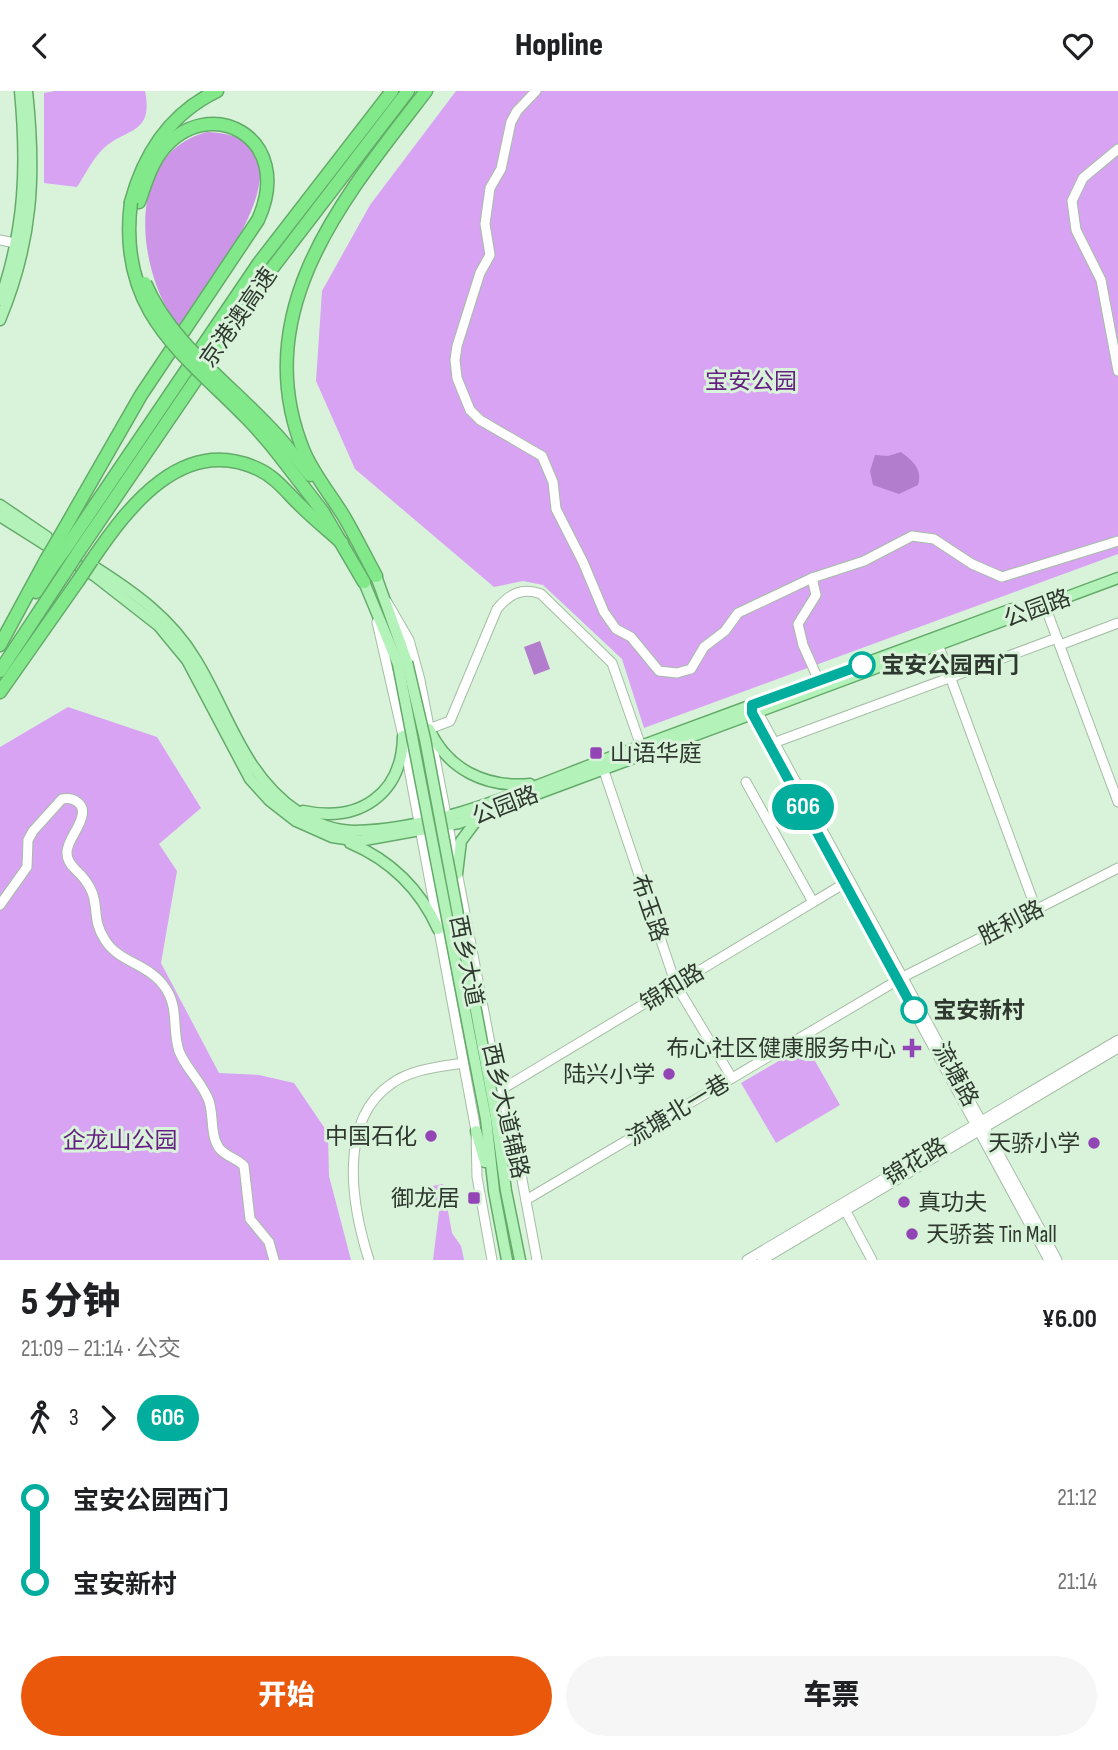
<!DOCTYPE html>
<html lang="zh">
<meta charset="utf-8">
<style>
:root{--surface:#fff;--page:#f6f6f6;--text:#202124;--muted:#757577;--accent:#ea580c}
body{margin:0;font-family:"Sofia Sans Condensed","Noto Sans SC",sans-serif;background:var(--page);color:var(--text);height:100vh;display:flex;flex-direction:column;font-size:26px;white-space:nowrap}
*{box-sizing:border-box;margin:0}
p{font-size:23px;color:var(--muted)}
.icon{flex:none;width:38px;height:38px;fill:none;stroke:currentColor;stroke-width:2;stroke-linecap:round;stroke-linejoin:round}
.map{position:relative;height:1169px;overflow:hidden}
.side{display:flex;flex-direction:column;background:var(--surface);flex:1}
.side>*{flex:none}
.badge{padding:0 14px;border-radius:23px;font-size:24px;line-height:46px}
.map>.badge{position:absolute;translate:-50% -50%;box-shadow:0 0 0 4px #fff}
.legs{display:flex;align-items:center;gap:10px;height:77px;padding:0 21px;font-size:23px}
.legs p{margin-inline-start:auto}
.head{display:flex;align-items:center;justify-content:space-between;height:119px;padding:0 21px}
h1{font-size:38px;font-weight:800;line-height:52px}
.cta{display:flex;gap:14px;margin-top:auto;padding:14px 21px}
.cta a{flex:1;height:80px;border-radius:42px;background:var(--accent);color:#fff;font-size:28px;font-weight:800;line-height:80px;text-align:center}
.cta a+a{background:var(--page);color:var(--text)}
ul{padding:0 21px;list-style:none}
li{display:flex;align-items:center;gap:24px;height:84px;font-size:26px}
li i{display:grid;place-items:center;width:10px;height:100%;margin:0 9px;background:currentColor}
li i::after{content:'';width:18px;height:18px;margin:-9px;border:5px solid;border-radius:50%;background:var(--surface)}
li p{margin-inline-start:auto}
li:first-child i{background:linear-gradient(#0000 50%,currentColor 0)}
li:last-child i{background:linear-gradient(currentColor 50%,#0000 0)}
header{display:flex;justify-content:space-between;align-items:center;height:91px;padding:0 21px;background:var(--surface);font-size:32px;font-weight:800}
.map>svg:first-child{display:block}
</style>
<header><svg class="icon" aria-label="back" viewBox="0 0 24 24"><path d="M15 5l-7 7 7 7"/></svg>Hopline<svg class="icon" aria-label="heart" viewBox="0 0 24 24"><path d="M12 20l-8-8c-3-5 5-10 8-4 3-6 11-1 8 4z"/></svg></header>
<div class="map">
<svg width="1118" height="1169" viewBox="0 0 1118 1169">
<rect width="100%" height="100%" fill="#d9f3da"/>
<g fill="#d9a3f4">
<path d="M55,0H145C154,45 125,36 102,59C92,69 85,84 77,96L44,92V2Z"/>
<polygon points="456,0 1118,0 1118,463 644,637 622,568 543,494 523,490 494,496 355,378 316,290 322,200 370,114"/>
<polygon points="68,616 157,646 201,717 159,753 177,780 161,872 219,982 259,984 294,992 328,1042 329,1085 351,1169 0,1169 0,656"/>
<polygon points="806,954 840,1014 776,1052 741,992"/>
<polygon points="443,1093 452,1142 461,1155 464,1169 433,1169 440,1113 435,1113 432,1095"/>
</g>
<path fill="#cc95e7" d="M207,41C329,45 207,195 179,236C136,181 123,63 207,41Z"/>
<g fill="#b37dcd">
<path d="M901,361C913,370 923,379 918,394L899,403L873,394L870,380L875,364L888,365Z"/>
<polygon points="540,550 550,578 534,584 524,556"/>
</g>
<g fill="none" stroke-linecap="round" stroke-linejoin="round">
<g stroke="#a5bda5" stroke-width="11">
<g id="minor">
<polyline points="536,0 517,20 511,31 501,78 490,97 485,133 490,164 480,182 457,255 455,269 457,287 470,319 480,329 542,365 553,391 556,418 583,471 604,521 616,538 631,546 659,580 677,582 691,578 704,556 725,540 738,522 812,487 864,470 912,445 934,448 972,473 1002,486 1118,450"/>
<polyline points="1118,58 1083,87 1072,110 1076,139 1101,189 1118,280"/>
<polyline points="0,149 19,153"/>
<polyline points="812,487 816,504 798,533 803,554 819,590"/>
<polyline points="1042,507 1118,711"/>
<polyline points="387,511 409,549 420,589 506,1035 521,1083 537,1169"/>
<polyline points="377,531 403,645 476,1040 477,1086 492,1169"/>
<polyline points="938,553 1036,818"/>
<polyline points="1060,554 1118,532"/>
<polyline points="752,616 752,622 1049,1169"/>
<polyline points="756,618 1057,1169"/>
<path d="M429,638L450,630L497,518C509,503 522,496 541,503L612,572L643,661"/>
<polyline points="776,651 1057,547"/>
<polyline points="603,677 676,894 732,987"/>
<polyline points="746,691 813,811"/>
<path d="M0,814L27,776L28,749L33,740L62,708C73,706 85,712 82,725C78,744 55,759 75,778C107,808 87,822 105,849C119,872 151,873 166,898C179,918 172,939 179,960C186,978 202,991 209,1010C214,1025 210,1044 219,1057C226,1066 237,1067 244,1075L250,1128L269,1151L274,1169"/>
<polyline points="499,1000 845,792"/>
<polyline points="526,1109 903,886 1118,777"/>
<polyline points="843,1115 872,1169"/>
<path d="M369,1169C352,1116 337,1030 391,993C411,978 439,976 463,972"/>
<polyline points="747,1169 1118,949"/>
<polyline points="762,1169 1118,957"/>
</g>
</g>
<g stroke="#64ab6a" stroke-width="13">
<g id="major">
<path d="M0,209C25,138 27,74 20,0"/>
<path d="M0,229C33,150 36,84 27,0"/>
<polyline points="0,414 47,446"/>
<polyline points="0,425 95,485 159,535 187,569 250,688 269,709 296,730 332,746 359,750 459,732 1118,487"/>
<path d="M93,475C134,501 171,527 196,569C229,623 243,684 298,721C315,732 334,740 354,740C442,739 537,693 619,663C750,615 881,567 1012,518"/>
<polyline points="376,485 407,571"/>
<polyline points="364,491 398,573"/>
<path d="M429,638C448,679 486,697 530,693"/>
<path d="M303,720C359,732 402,704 403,645"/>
<path d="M350,752C390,769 420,798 438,838"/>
<polyline points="457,783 461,750 479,726"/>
<polyline points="496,1026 506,1100 520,1169"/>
<polyline points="486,1028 494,1100 507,1169"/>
<polyline points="506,1035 506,1055"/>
<polyline points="476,1040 485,1071"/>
</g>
</g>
<g stroke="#64ab6a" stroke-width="15">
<g id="highway">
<path d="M131,111C144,63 171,22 217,0"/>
<polyline points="288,357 310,384"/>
<polyline points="279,364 323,421 364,491"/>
<path d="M59,447L141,304L258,129C296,46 208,0 161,61C150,76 145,94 139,111"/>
<polyline points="68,454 259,172 392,0"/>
<polyline points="79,460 270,180 408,0"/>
<path d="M92,469C128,416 183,343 258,378C276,386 288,403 302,416C315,429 329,440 342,452"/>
<path d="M376,485C365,465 355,444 343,424C330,403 314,384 304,361C246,220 345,105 426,0"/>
<polyline points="36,501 53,475"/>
<polyline points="0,554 46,469"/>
<polyline points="0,580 64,483"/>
<polyline points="0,601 78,490"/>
</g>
</g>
<use href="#minor" stroke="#fff" stroke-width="9"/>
<use href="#major" stroke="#b3f2b9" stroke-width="10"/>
<use href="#highway" stroke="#81e98a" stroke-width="12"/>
<g stroke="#64ab6a" stroke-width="13" stroke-linecap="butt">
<g id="major-bridge">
<polyline points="407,571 425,648 496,1026"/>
<polyline points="398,573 486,1028"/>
</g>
</g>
<g stroke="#64ab6a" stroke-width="15" stroke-linecap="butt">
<g id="highway-bridge">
<path d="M131,111C114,241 212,276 279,364"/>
<path d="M145,192C174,260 242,300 288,357"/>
<polyline points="46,469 59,447"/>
<polyline points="53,475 68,454"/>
<polyline points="64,483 79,460"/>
<polyline points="78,490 92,469"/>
</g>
</g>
<use href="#major-bridge" stroke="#b3f2b9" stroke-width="10"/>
<use href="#highway-bridge" stroke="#81e98a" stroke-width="12"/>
</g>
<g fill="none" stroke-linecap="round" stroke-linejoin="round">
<g stroke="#fff" stroke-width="16">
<polyline id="line-1" points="862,574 752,614 752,622 914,919"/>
</g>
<use href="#line-1" stroke="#01ad9c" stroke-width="10"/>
</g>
<g fill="#fff" stroke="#01ad9c" stroke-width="3.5">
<circle cx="862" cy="574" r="12"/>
<circle cx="914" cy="919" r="12"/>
</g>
<g fill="#9345b5" stroke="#d9f3da" stroke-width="2.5">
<rect x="589" y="655" width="14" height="14" rx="3.5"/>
<path d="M908.5 946.5h7v7h7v7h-7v7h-7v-7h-7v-7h7z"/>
<circle cx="669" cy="983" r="7"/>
<circle cx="431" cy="1045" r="7"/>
<circle cx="1094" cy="1052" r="7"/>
<rect x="467" y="1100" width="14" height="14" rx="3.5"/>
<circle cx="904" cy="1111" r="7"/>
<circle cx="912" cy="1143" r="7"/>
</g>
<g text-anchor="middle" stroke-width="6" stroke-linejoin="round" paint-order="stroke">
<g font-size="23" fill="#2f382f" stroke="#d9f3da">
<text transform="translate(238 226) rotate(-55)" y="8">京港澳高速</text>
<text transform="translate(1037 517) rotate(-20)" y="8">公园路</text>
<text transform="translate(505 714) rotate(-21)" y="8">公园路</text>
<text transform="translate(650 817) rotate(71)" y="8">布玉路</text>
<text transform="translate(1011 831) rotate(-27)" y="8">胜利路</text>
<text transform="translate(467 870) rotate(79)" y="8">西乡大道</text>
<text transform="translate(672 896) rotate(-31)" y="8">锦和路</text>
<text transform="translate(956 983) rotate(61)" y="8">流塘路</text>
<text transform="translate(678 1019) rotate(-31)" y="8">流塘北一巷</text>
<text transform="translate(506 1020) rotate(77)" y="8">西乡大道辅路</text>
<text transform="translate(915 1070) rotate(-31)" y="8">锦花路</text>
</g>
<g font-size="23" fill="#652081" stroke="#d9f3da">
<text x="751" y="298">宝安公园</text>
<text x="120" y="1057">企龙山公园</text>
</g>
<g font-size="23" font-weight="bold" fill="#2f382f" stroke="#d9f3da" text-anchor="start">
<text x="881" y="582">宝安公园西门</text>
<text x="933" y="927">宝安新村</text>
</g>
<g font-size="23" fill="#2f382f" stroke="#d9f3da" text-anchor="end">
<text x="610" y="670" text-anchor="start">山语华庭</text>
<text x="896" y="965">布心社区健康服务中心</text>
<text x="655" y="991">陆兴小学</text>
<text x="417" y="1053">中国石化</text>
<text x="1080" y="1060">天骄小学</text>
<text x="460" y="1115">御龙居</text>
<text x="918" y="1119" text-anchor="start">真功夫</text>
<text x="926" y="1151" text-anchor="start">天骄荟 Tin Mall</text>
</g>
</g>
</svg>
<b class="badge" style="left:803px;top:716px;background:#01ad9c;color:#fff">606</b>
</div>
<section class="side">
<div class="head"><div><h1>5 分钟</h1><p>21:09 – 21:14 · 公交</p></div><b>¥6.00</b></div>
<div class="legs"><svg class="icon" aria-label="walk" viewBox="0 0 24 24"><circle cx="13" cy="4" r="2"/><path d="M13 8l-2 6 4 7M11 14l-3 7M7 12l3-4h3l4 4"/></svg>3<svg class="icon" aria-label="forward" viewBox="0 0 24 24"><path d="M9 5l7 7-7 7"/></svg><b class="badge" style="background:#01ad9c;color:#fff">606</b></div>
<ul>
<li><i style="color:#01ad9c"></i><b>宝安公园西门</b><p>21:12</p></li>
<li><i style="color:#01ad9c"></i><b>宝安新村</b><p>21:14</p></li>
</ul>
<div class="cta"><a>开始</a><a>车票</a></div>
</section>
